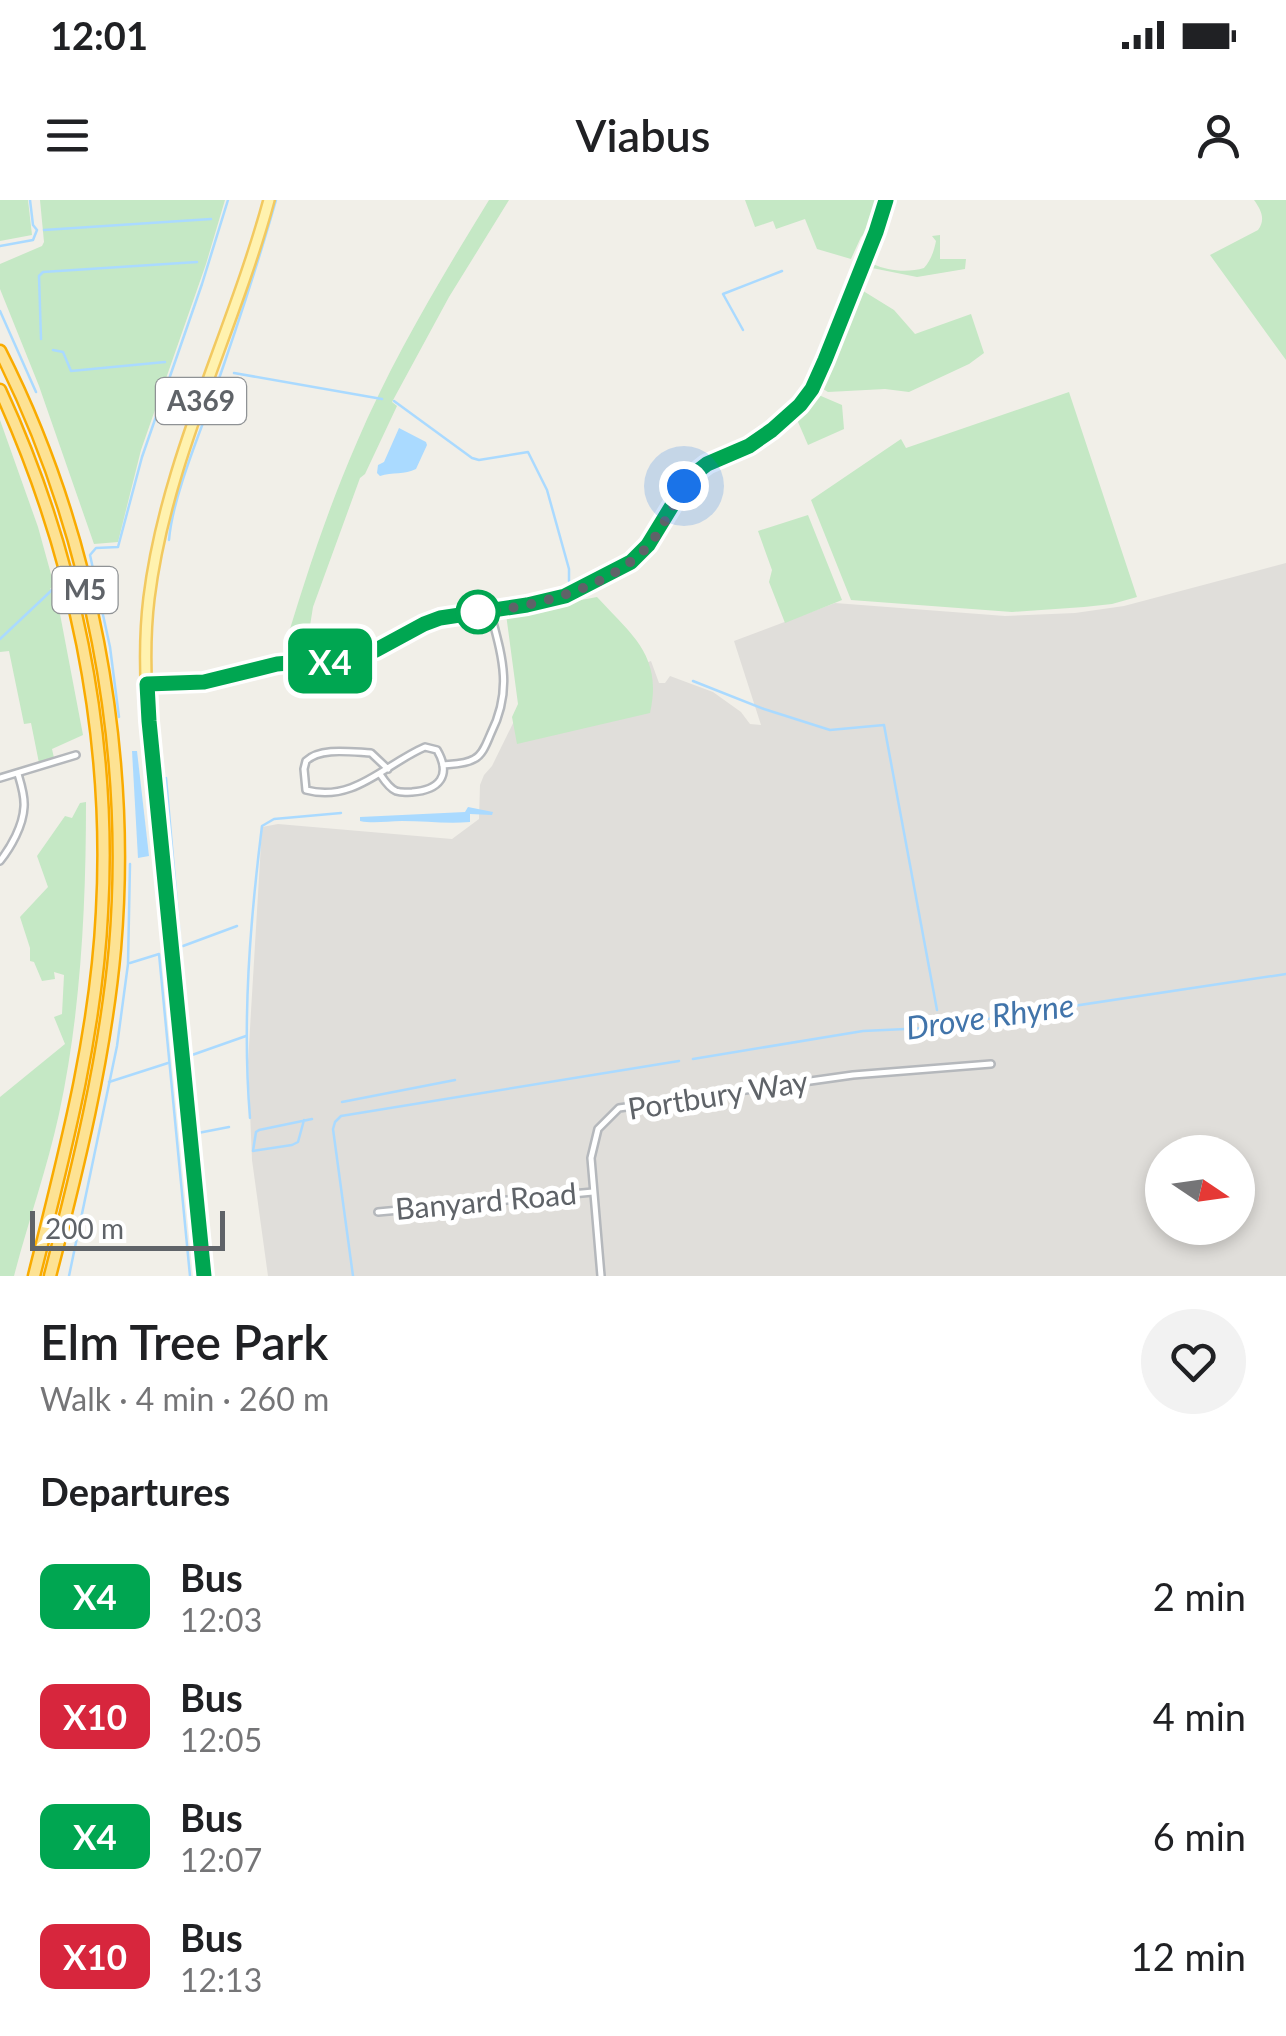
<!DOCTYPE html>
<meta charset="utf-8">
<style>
:root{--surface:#fff;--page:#f2f2f2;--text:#202124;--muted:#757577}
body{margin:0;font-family:Lato,sans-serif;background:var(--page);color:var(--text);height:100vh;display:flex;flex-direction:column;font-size:38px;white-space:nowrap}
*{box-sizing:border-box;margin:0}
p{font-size:32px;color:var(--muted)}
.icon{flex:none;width:55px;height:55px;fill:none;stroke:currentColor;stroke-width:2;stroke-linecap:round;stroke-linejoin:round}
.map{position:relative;height:1076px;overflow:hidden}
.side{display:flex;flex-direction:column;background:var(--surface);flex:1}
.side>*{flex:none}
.badge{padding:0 20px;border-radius:15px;font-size:35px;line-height:65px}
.needle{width:65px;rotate:103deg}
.controls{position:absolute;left:1145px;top:935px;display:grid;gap:20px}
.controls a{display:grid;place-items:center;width:110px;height:110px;border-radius:50%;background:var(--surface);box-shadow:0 5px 15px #0003;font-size:50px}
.scale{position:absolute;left:30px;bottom:25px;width:195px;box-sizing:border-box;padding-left:10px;border:5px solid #5f6368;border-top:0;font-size:28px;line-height:35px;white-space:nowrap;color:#5f6368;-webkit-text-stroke:8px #fff;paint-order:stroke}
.you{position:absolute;width:50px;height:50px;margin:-25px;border:8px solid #fff;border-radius:50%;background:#1a73e8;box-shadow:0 0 0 15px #1a73e833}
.map>.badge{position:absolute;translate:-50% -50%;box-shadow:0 0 0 5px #fff}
h2{padding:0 40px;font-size:38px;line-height:90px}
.round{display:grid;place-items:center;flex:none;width:105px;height:105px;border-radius:52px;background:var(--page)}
.headline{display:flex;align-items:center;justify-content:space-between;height:170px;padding:0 40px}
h1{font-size:48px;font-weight:600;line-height:75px}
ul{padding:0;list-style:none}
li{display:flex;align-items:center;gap:30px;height:120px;padding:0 40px}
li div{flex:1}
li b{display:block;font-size:38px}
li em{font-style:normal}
li .badge{min-width:110px;font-weight:700;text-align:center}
.status{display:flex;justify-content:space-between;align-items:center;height:70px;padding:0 50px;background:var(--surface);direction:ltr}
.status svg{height:28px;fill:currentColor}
header{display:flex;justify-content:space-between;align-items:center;height:130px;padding:0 40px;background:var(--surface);font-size:45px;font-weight:600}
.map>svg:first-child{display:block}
</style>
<div class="status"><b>12:01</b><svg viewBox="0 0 49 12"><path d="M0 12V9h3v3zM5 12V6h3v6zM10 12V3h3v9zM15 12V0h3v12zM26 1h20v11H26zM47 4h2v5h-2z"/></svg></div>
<header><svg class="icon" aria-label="menu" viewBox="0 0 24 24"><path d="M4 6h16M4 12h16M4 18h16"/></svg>Viabus<svg class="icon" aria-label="person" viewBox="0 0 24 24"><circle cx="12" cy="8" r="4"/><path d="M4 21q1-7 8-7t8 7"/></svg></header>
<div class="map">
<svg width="1286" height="1076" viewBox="0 0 1286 1076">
<rect width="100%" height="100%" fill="#f1efe8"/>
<path fill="#e0deda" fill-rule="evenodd" d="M1286,363V1076H268L252,960L248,862L262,627L278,624L452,639L479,619L480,585L484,575L492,566L519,511L651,461L659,483H665L670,476L713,492L741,512L750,524L761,525L734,441L835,403L1005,416L1075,413L1124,406ZM1162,952H1238V1028H1162Z"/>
<g fill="#c5e8c5">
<polygon points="0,0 28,0 32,35 0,41"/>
<polygon points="40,0 225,0 206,64 141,250 118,342 94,344 39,186 0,89 0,64 42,46 44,42"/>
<path d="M489,0H509L449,97L392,202L397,206L365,274L360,278L313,407L305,457L281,459C303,385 326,313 357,242C393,158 441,78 489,0Z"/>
<polygon points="745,0 883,0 877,22 861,37 851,59 817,49 805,19 776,29 773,21 755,27"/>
<path d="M1254,0H1286V160L1210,55L1258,30C1266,19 1261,10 1254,0Z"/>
<path d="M940,35V59H966L965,69L917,77L867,67L871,57L873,64C888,71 908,73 924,68C931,60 934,51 936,41L932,36Z"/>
<polygon points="860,89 894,110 915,134 971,114 984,153 969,164 909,192 885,189 828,192 818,186"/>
<polygon points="1069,192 1137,397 1112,404 1084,407 1012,412 851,400 811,300 901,239 906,248"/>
<polygon points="814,193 842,205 844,229 808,245 795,215"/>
<polygon points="0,220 38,327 54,385 50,389 56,393 83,535 52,549 54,558 39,563 31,523 24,524 9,451 0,452"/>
<polygon points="808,315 842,400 785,423 769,382 772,370 758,331"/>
<path d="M597,397C632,435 663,456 650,513L517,544L512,517L518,504L506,414Z"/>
<path d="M86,602C86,706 81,812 59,914C47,969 28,1022 14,1076H0V897L65,844L54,817L62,814L64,775L54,772L55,779L42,781L34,762L30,761V748L20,717L48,687L37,656L65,616L72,618L80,603Z"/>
</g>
<g fill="#aadaff">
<path d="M399,228L426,242L427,245L416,269C405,275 392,272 380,276L377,273L378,265L384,262Z"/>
<polygon points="132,551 137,551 149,656 138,658"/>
<path d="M468,607L493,612L492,615L470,614V622C447,624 425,621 402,621C387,621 374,624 360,621V617L465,612Z"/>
</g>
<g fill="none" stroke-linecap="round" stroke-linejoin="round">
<g stroke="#aadaff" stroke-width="2.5">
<polyline points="44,30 211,19"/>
<polyline points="0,46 33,40 37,30 33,25 30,0"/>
<polyline points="0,111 36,192"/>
<polyline points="743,130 723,94 782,71"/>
<polyline points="41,139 39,76 43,72 197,62"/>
<polyline points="53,150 63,152 71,171 165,162"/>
<polyline points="234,173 382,199"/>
<polyline points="394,201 472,258 479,260 528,252 547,290 569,369 569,381"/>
<path d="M169,340C172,300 198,237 212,199C235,133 257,67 276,0"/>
<polyline points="0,439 53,389"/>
<polyline points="693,481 764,509 830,530 884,525 937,810"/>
<polyline points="119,517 110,447 90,355 96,348 118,347 142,257 202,84 228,0"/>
<polyline points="166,578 197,933 212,1076"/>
<polyline points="183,746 237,726"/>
<polyline points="130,763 159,754 190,1076"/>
<polyline points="192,855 246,836"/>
<polyline points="693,859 863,831 927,828 1286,774"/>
<polyline points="109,882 168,863"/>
<polyline points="342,902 455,880"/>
<path d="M250,918C242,821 250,722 262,626L274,619L341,613"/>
<polyline points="304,920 298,942 292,945 253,951 256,932 259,930 312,919"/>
<polyline points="198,933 229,927"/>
<polyline points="69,1076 117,846 128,764 130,664"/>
<polyline points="353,1076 333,929 335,922 341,916 679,861"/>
</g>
<g stroke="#b5b8bc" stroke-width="10">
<g id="minor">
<polyline points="147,484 204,482 277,464 350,459 376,450 424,424 440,418 527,405 565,396 631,362 649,345 684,287 697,271 707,264 749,246 772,230 800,205 811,189 825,160 876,31 886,0"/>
<path d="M443,565C453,564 466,564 474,559C483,555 487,542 491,533C513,489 502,456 490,411"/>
<path d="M380,574C384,580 389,588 396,591C402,593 406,592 412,592C439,590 452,576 437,550L425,547C385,564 354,603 306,590L304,569L306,561C320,547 351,552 371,553L388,569"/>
<polyline points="0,578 76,555"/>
<path d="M0,661C11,647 23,626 24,607C25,596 21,584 18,574"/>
<polyline points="378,1012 593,992"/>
<polyline points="601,1076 591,958 598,929 619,908 853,875 991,864"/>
</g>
</g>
<g stroke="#f2c960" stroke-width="14">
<path id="primary" d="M204,1076C190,933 175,790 161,647C154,565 139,480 149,398C166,260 233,133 269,0"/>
</g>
<g stroke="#f9ab00" stroke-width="15">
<g id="motorway">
<path d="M0,151C91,331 132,548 115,748C105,859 78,968 50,1076"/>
<path d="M0,190C74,351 112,534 102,712C96,836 64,956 34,1076"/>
</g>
</g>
<use href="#minor" stroke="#fff" stroke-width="5"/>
<use href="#primary" stroke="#fff2af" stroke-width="9"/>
<use href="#motorway" stroke="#fde293" stroke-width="10"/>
</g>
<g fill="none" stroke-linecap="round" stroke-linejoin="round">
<g stroke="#fff" stroke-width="22">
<polyline id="line" points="204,1076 149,521 147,484 204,482 277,464 350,458 376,450 424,424 440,418 527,405 565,396 631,362 648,345 684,286 698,271 707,264 749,246 772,230 800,205 812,189 825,160 876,32 886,0"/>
</g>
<use href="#line" stroke="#00a651" stroke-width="15"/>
<path stroke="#5f6368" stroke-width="10" stroke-dasharray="0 18" d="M478,412C532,408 610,388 648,346C663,329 672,306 684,286"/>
</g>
<circle fill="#fff" stroke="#00a651" stroke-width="5" cx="478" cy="412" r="20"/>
<g text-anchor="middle" stroke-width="10" stroke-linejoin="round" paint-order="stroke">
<g fill="#fff" stroke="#8f9295" stroke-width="2.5">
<rect x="156" y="178" width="90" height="46" rx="8"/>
<rect x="52.5" y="367" width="65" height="46" rx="8"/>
</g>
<g font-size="28" font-weight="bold" fill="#5f6368">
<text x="201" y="211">A369</text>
<text x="85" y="400">M5</text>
</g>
<g font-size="30" fill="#5f6368" stroke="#fff">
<text transform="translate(718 896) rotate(-9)" y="10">Portbury Way</text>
<text transform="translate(486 1002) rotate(-5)" y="10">Banyard Road</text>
</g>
<g font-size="32" font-style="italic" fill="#4174aa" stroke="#fff">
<text transform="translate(990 817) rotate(-8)" y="11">Drove Rhyne</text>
</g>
</g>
</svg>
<div class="controls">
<a><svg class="needle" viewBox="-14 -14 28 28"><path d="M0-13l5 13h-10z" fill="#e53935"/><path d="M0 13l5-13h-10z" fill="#757577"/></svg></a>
</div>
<div class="scale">200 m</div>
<div class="you" style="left:684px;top:286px"></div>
<b class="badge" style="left:330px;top:461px;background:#00a651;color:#fff">X4</b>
</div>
<section class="side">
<div class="headline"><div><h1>Elm Tree Park</h1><p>Walk · 4 min · 260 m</p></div><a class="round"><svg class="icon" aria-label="heart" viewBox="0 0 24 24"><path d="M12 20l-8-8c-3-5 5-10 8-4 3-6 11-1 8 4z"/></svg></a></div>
<h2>Departures</h2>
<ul>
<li><span class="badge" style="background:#00a651;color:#fff">X4</span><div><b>Bus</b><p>12:03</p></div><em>2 min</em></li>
<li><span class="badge" style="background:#d7263d;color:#fff">X10</span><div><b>Bus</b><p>12:05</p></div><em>4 min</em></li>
<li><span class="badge" style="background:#00a651;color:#fff">X4</span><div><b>Bus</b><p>12:07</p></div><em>6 min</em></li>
<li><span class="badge" style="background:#d7263d;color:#fff">X10</span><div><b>Bus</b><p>12:13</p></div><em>12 min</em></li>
</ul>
</section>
